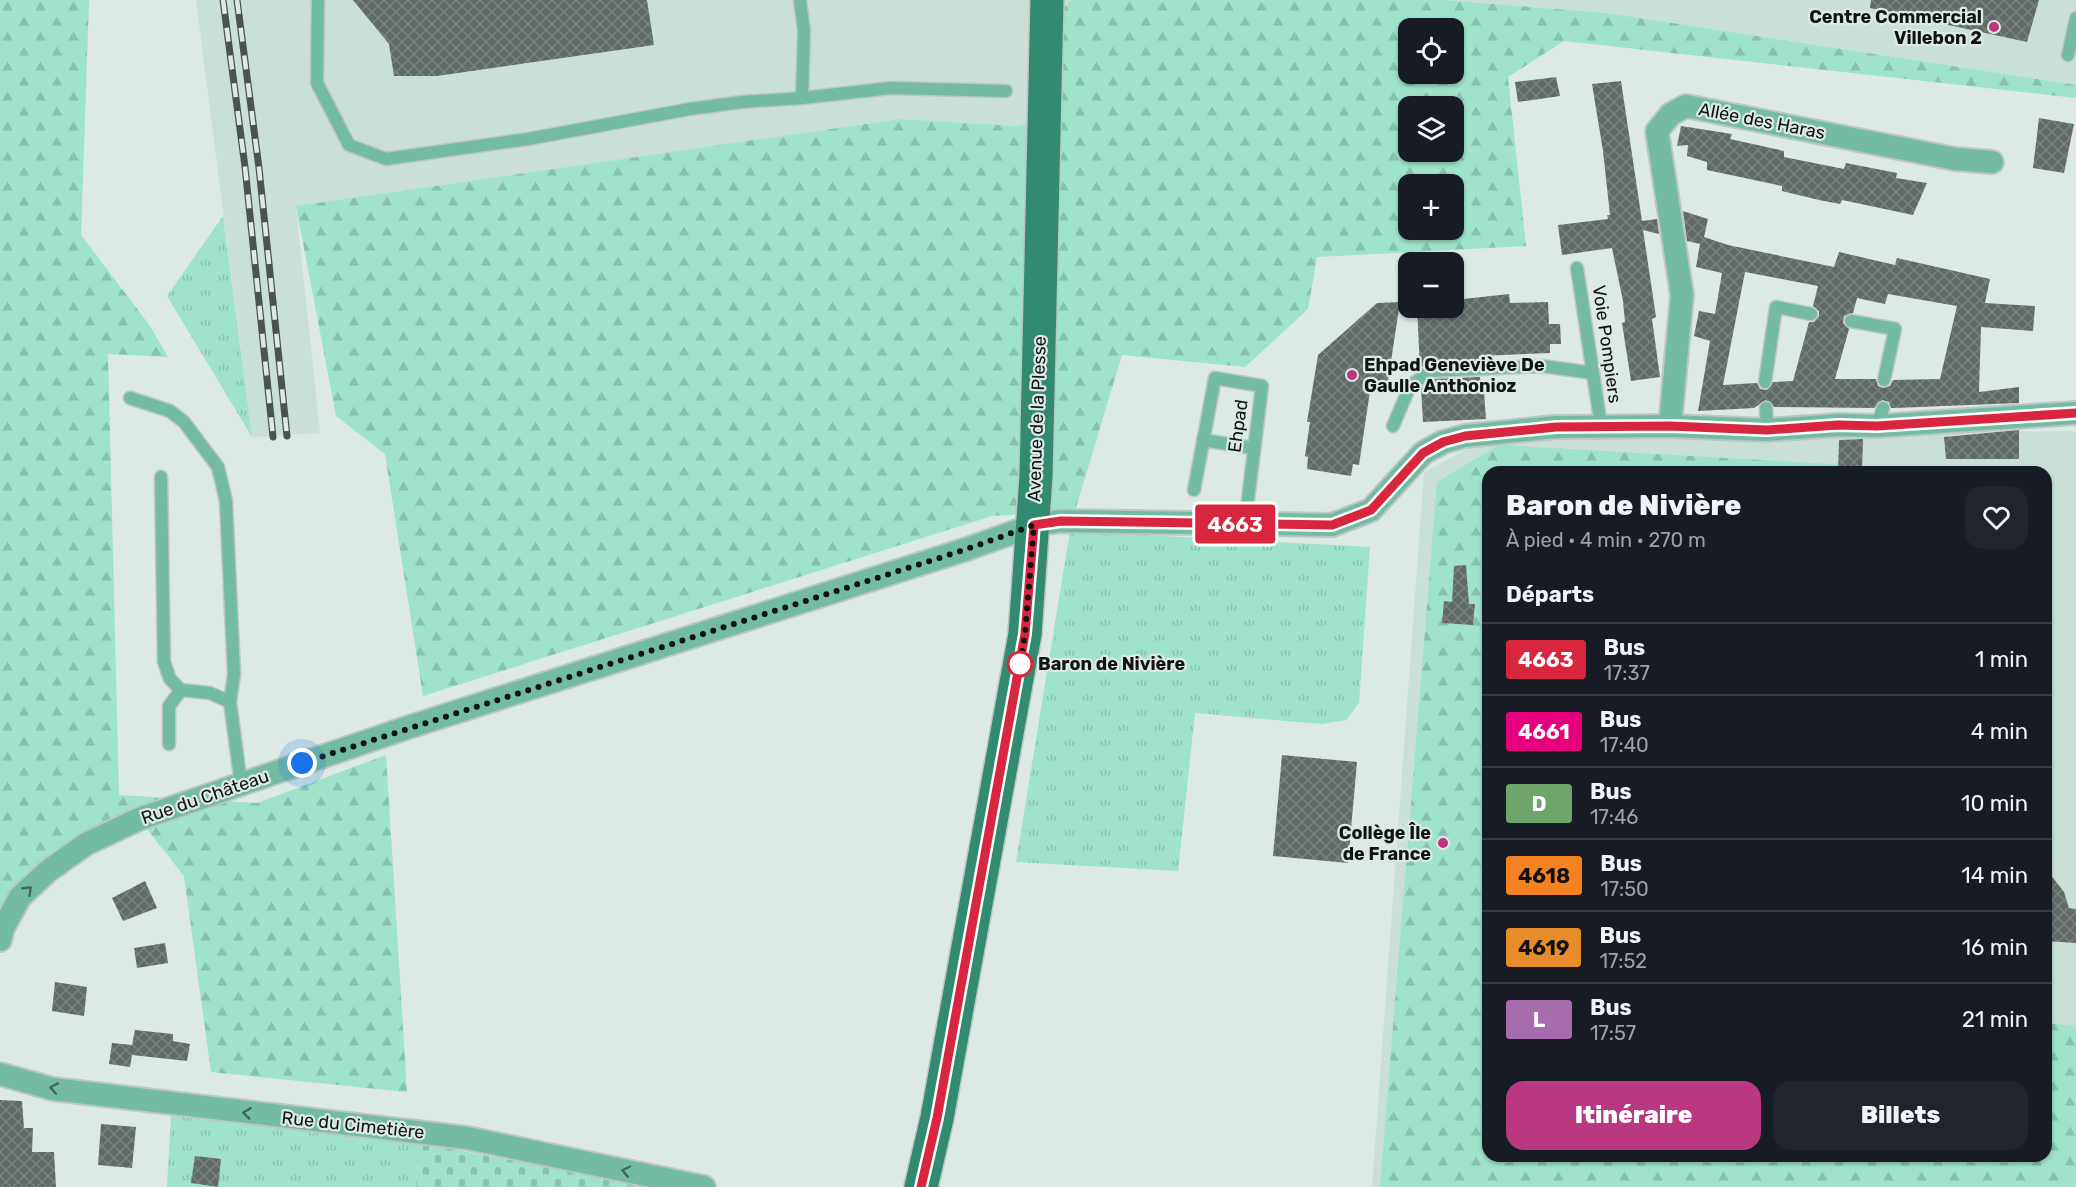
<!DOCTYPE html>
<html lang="fr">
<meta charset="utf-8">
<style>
:root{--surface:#171b24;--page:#20242c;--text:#f1f3f6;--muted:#9ea1a6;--line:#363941;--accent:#ba3881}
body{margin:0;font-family:Rubik,sans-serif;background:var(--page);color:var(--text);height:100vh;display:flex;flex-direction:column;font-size:22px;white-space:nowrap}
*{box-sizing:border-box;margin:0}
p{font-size:20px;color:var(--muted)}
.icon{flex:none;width:33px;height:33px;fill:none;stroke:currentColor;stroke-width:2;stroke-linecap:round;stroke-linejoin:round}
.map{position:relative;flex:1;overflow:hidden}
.drawer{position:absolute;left:1482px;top:466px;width:570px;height:696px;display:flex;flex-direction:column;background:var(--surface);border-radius:18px;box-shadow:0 2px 4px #0004}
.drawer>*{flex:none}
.badge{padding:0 12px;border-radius:4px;font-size:21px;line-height:39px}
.buttons{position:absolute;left:1398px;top:18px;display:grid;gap:12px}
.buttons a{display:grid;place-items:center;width:66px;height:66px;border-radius:12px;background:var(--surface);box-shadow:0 2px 4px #0004;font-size:30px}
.you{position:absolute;width:30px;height:30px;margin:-15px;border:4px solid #fff;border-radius:50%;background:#1a73e8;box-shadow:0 0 0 9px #1a73e833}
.map>.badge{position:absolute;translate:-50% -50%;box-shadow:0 0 0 3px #fff}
h2{padding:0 24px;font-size:22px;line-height:54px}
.round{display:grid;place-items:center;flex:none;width:63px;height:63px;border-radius:18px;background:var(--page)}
.overview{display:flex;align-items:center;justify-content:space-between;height:102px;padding:0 24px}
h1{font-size:28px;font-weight:800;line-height:45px}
.button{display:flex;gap:12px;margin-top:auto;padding:12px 24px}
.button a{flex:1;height:69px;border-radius:18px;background:var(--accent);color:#fff;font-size:24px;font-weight:800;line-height:69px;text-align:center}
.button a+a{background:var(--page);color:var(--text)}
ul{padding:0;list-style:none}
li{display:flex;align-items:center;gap:18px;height:72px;padding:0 24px;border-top:2px solid var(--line)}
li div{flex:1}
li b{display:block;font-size:22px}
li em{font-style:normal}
li .badge{min-width:66px;font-weight:700;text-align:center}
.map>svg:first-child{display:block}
</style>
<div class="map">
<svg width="2076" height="1187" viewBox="0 0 2076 1187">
<defs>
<pattern id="grass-tufts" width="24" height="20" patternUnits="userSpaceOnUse" patternTransform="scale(1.5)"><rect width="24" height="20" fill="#9ee3ca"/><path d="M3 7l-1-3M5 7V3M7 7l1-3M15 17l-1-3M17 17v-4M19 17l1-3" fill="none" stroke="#87c2ac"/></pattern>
<pattern id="forest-firs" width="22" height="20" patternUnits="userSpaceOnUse" patternTransform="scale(1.5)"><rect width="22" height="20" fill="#9ee3ca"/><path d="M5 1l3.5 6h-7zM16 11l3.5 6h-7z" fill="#87c2ac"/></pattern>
<pattern id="cemetery-stones" width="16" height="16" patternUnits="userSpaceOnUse" patternTransform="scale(1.5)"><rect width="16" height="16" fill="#9ee3ca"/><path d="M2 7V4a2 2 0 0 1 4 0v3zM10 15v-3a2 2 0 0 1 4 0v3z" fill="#87c2ac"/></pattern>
<pattern id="building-cross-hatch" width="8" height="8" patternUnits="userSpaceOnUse" patternTransform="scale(1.5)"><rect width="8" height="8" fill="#606b67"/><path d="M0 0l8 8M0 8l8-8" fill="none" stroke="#7a827f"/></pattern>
</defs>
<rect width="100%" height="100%" fill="#dce9e4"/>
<g fill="#cae0d7" fill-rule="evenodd">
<polygon points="196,0 1071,0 1062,10 1054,116 1017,126 900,119 296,206 320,433 252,437"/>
<polygon points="1443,0 2076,0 2076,85 1607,13"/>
<path d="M2076,431V1187H1372L1424,472L1492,436ZM1488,472H2046V1156H1488Z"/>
</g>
<g fill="url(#grass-tufts)">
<polygon points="223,216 252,437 167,296"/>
<polygon points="1070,531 1370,547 1359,703 1346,720 1322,724 1195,713 1178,871 1016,862"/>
<polygon points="171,1116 419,1143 416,1187 167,1187"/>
</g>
<g fill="url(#forest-firs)" fill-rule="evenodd">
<polygon points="0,0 89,0 81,235 150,326 168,357 108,354 119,795 257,803 386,755 407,1092 211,1072 184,876 139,819 48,871 0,940"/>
<path d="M1071,0H1443L1607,13L2076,85V98L1564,41L1508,77L1526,246L1317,257L1308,309L1245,367L1122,355L1075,511L992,516L423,696L385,454L336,416L296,206L900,119L1017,126L1054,116L1062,10ZM1408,28H1454V74H1408ZM1408,106H1454V152H1408ZM1408,184H1454V230H1408Z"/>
<polygon points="1499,445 1972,472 1488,472 1488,1156 2046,1156 2046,1023 2076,1026 2076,1187 1380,1187 1437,482"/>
</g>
<polygon fill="url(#cemetery-stones)" points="419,1143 655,1187 416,1187"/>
<g fill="url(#building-cross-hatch)" fill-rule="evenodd">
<polygon points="353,0 647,0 654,45 437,76 394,76 389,44"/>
<polygon points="1871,0 2039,0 2027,42 1870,8"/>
<polygon points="1556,77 1560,96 1518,102 1515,82"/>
<polygon points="1621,81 1642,221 1657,219 1659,234 1643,230 1656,317 1652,319 1660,377 1631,381 1622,323 1625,322 1623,301 1612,248 1562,255 1558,225 1608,219 1607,215 1610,215 1603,151 1592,84"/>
<polygon points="2039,118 2074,124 2064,173 2033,168"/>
<polygon points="1681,126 1732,134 1730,139 1784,151 1784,157 1844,169 1846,163 1897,173 1896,178 1927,183 1913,215 1842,200 1840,204 1819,200 1782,191 1782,186 1707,170 1707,162 1687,156 1688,145 1677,146"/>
<path d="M1683,211L1708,219L1704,237L1728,245L1834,267L1839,252L1895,265L1897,258L1990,279L1985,303L2035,306L2033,331L1981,327L1979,392L2019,387V403L1895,408H1891L1889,402L1882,400L1874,408L1774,407L1766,400L1754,408L1698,411L1710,341L1694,336L1699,311L1715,314L1722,273L1696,267L1700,244L1687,241ZM1745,272L1818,286L1813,306L1819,311V316L1814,322H1809L1793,381L1773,382L1767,390L1760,389L1757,383L1723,385ZM1888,294L1957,306L1940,379L1893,380L1890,386L1883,388L1878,386L1876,379H1835L1849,329L1843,323L1844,316L1853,313L1857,298L1885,304Z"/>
<polygon points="1509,294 1510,303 1548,302 1549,324 1560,324 1561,344 1550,344 1550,353 1479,356 1479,361 1430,363 1420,368 1417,308 1454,308 1454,300"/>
<polygon points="1400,302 1386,394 1370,391 1359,465 1353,464 1351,476 1307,469 1308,457 1305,456 1310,422 1307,422 1318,355 1377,303"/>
<polygon points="1480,377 1481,392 1484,392 1486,419 1423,422 1421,388 1433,379"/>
<polygon points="2019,430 2019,459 1946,459 1944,437"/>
<polygon points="1863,439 1862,472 1838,472 1839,440"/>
<polygon points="1466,565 1469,604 1475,604 1473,625 1442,623 1444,601 1452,602 1454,566"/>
<polygon points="1282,755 1357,762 1348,863 1273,856"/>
<polygon points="2046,869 2064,892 2069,908 2076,909 2076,943 2046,941"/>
<polygon points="145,881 157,908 123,921 112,898"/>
<polygon points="165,943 168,963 137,968 134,948"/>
<polygon points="55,982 87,987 84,1016 52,1011"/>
<polygon points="135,1030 173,1034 173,1041 190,1044 187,1061 132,1055 130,1067 109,1064 112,1043 132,1045"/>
<polygon points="0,1100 22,1101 24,1128 33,1128 32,1152 54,1152 56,1187 0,1187"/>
<polygon points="101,1124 136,1127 132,1168 98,1165"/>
<polygon points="195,1156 221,1159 218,1187 191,1183"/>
</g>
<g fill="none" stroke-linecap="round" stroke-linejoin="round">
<g stroke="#bbc7c2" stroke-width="15">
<g id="lane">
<polyline points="318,0 317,83 349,145 386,159 528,139 690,109 742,102 802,98 804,31 800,0"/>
<polyline points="2068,55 2076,18"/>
<polyline points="802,98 891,88 1006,91"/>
<polyline points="1577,268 1601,426"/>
<polyline points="1851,321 1895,329 1884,380"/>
<polyline points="1765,382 1776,307 1811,314"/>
<polyline points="130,398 170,411 184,422 218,467 226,501 234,674 230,702 241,784"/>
<polyline points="1766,408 1767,430"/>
<polyline points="1393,426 1410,386 1430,371 1542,366 1593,373"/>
<polyline points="1877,426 1883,408"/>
<polyline points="1203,440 1253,448"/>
<polyline points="161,477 164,662 170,679 181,690 210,693 230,702"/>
<polyline points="1194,490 1215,378 1262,386 1245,524"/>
<polyline points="169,744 169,706 181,690"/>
</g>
</g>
<g stroke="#bbc7c2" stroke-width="26">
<g id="street">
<polyline points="1670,426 1682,295 1657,131 1671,114 1686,106 1955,159 1992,162"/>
<polyline points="0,940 3,928 20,897 48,871 86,844 139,819 409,727 967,549 1034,525 1061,521 1332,525 1371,510 1423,453 1443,442 1465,436 1556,427 1670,426 1767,430 1838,425 1877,426 2076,413"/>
<polyline points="0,1074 53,1089 467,1138 704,1187"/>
</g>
</g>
<g stroke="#bbc7c2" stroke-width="36">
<polyline id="primary" points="921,1187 937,1118 1025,634 1036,476 1047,0"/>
</g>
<use href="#lane" stroke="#73bca3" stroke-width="12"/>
<use href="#street" stroke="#73bca3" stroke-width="22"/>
<use href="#primary" stroke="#328b71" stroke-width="33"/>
<g stroke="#4b5350" stroke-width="7">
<g id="rail">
<polyline points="223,0 245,167 273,437"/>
<polyline points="237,0 259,168 287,436"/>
</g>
</g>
<use href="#rail" stroke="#dce9e4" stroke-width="4.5" stroke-dasharray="14" stroke-linecap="butt"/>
</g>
<defs><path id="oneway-chevron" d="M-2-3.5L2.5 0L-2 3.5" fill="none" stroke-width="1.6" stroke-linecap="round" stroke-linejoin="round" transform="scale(1.5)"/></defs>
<g stroke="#41685a">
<use href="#oneway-chevron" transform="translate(28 890) rotate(-44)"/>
<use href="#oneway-chevron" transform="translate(54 1088) rotate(-169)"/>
<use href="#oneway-chevron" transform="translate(247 1113) rotate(-173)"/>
<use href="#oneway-chevron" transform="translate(626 1171) rotate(-168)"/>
</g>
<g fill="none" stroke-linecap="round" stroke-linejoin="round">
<g stroke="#fff" stroke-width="14">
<polyline id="line" points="921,1187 937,1118 1025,634 1034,525 1061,521 1332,525 1371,510 1423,453 1443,442 1465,436 1556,427 1670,426 1767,430 1838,425 1877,426 2076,413"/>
</g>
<use href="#line" stroke="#d7263d" stroke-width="9"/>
<polyline stroke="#0f1412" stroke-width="6" stroke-dasharray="0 10.8" points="302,763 967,549 1034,525 1025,634 1020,664"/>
</g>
<g fill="#ba3881" stroke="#dce9e4" stroke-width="2">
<circle cx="1994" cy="27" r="6"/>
<circle cx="1352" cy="375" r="6"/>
<circle cx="1443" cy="843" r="6"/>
</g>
<circle fill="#fff" stroke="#d7263d" stroke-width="3" cx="1020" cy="664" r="12"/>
<g text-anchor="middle" stroke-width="4.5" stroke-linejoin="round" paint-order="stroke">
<g font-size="18" font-weight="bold" fill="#0f1412" stroke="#dce9e4" text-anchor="end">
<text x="1982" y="23">Centre Commercial<tspan x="1982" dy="21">Villebon 2</tspan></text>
<text x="1364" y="371" text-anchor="start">Ehpad Geneviève De<tspan x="1364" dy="21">Gaulle Anthonioz</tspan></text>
<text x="1431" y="839">Collège Île<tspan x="1431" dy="21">de France</tspan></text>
</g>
<g font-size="18" fill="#0f1412" stroke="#dce9e4">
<text transform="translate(1762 121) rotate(11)" y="6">Allée des Haras</text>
<text transform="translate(1607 344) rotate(82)" y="6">Voie Pompiers</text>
<text transform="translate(1037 419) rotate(-88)" y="6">Avenue de la Plesse</text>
<text transform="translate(1238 426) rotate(-82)" y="6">Ehpad</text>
<text transform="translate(205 797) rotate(-19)" y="6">Rue du Château</text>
<text transform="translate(353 1125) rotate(6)" y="6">Rue du Cimetière</text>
</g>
<g font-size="18" font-weight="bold" fill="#0f1412" stroke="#dce9e4" text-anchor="start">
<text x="1038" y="670">Baron de Nivière</text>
</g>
</g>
</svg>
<div class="buttons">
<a><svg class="icon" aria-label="locate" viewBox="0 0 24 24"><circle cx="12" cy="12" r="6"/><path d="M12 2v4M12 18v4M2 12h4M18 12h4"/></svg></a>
<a><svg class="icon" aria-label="layers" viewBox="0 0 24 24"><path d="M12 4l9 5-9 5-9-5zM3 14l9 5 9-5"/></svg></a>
<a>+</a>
<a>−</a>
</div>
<div class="you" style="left:302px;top:763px"></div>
<b class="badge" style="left:1235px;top:524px;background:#d7263d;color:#fff">4663</b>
<section class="drawer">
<div class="overview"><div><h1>Baron de Nivière</h1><p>À pied · 4 min · 270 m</p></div><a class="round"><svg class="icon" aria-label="heart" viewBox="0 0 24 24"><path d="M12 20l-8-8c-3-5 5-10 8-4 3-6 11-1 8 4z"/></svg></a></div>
<h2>Départs</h2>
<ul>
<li><span class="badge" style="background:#d7263d;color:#fff">4663</span><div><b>Bus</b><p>17:37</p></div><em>1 min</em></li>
<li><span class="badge" style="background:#e6007e;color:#fff">4661</span><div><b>Bus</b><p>17:40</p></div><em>4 min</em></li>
<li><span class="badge" style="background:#6fa46a;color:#fff">D</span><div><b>Bus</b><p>17:46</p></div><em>10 min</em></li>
<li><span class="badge" style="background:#f58220;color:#111">4618</span><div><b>Bus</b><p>17:50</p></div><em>14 min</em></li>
<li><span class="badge" style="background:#e78c2a;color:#111">4619</span><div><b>Bus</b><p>17:52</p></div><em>16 min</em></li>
<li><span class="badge" style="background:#a76cad;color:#fff">L</span><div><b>Bus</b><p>17:57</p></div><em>21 min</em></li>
</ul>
<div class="button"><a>Itinéraire</a><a>Billets</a></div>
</section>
</div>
